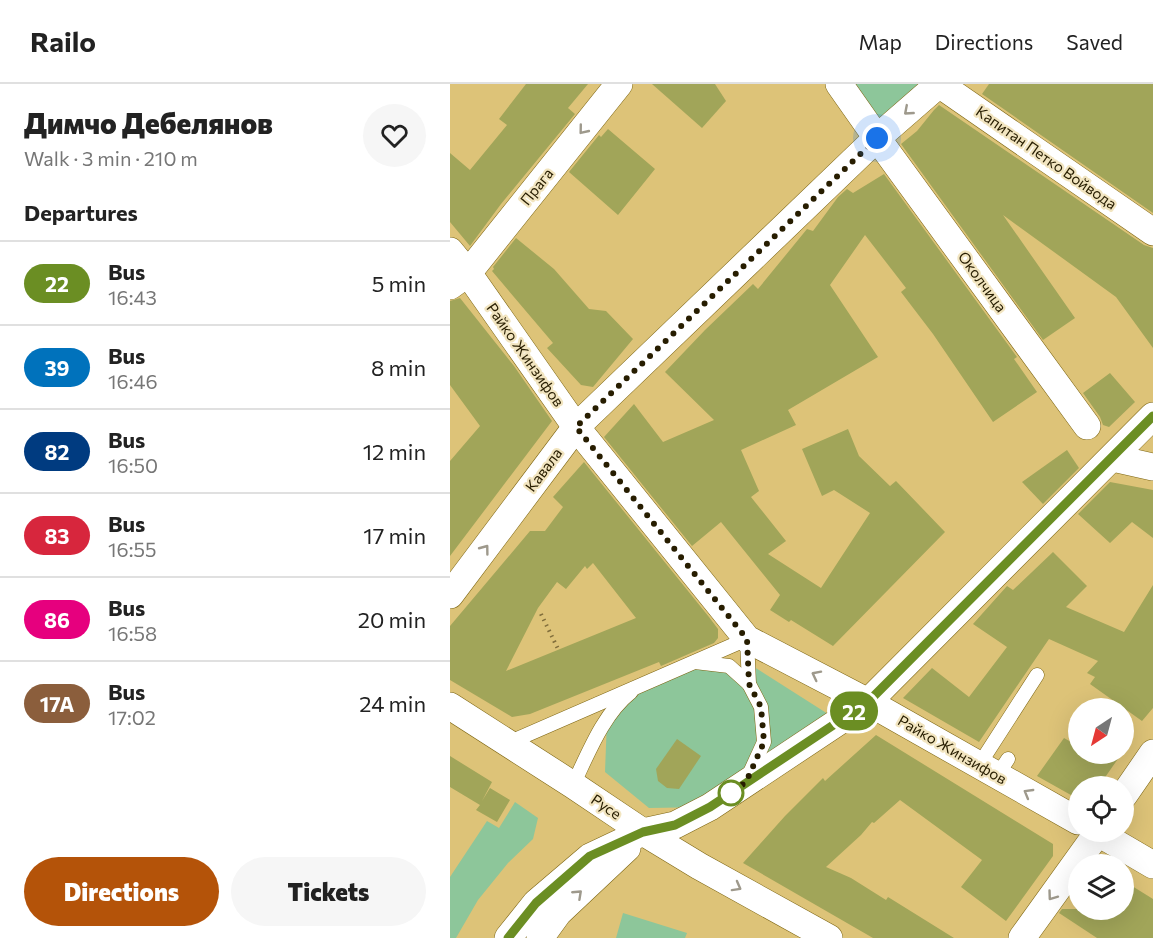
<!DOCTYPE html>
<meta charset="utf-8">
<style>
:root{--surface:#fff;--page:#f6f6f6;--text:#222;--muted:#767676;--line:#e0e0e0;--accent:#b45309}
body{margin:0;font-family:Commissioner,sans-serif;background:var(--page);color:var(--text);height:100vh;display:flex;flex-direction:column;font-size:22px;white-space:nowrap}
*{box-sizing:border-box;margin:0}
p{font-size:20px;color:var(--muted)}
.icon{flex:none;width:33px;height:33px;fill:none;stroke:currentColor;stroke-width:2;stroke-linecap:round;stroke-linejoin:round}
.map{position:relative;flex:1;overflow:hidden}
.drawer{display:flex;flex-direction:column;background:var(--surface);width:450px}
.drawer>*{flex:none}
.badge{padding:0 12px;border-radius:20px;font-size:21px;line-height:39px}
.needle{width:39px;rotate:216deg}
.buttons{position:absolute;left:618px;top:614px;display:grid;gap:12px}
.buttons a{display:grid;place-items:center;width:66px;height:66px;border-radius:50%;background:var(--surface);box-shadow:0 6px 24px #0002;font-size:30px}
.you{position:absolute;width:30px;height:30px;margin:-15px;border:4px solid #fff;border-radius:50%;background:#1a73e8;box-shadow:0 0 0 9px #1a73e833}
.map>.badge{position:absolute;translate:-50% -50%;box-shadow:0 0 0 3px #fff}
h2{padding:0 24px;font-size:22px;line-height:54px}
.round{display:grid;place-items:center;flex:none;width:63px;height:63px;border-radius:32px;background:var(--page)}
.summary{display:flex;align-items:center;justify-content:space-between;height:102px;padding:0 24px}
h1{font-size:28px;font-weight:800;line-height:45px}
.cta{display:flex;gap:12px;margin-top:auto;padding:12px 24px}
.cta a{flex:1;height:69px;border-radius:36px;background:var(--accent);color:#fff;font-size:24px;font-weight:800;line-height:69px;text-align:center}
.cta a+a{background:var(--page);color:var(--text)}
ul{padding:0;list-style:none}
li{display:flex;align-items:center;gap:18px;height:84px;padding:0 24px;border-top:2px solid var(--line)}
li div{flex:1}
li b{display:block;font-size:22px}
li em{font-style:normal}
li .badge{min-width:66px;font-weight:700;text-align:center}
header{display:flex;align-items:center;gap:36px;box-sizing:border-box;height:84px;padding:0 30px;background:var(--surface);border-bottom:2px solid var(--line)}
header strong{font-size:28px}
nav{display:flex;gap:33px;margin-inline-start:auto;font-size:21px}
main{display:flex;flex:1;min-height:0}
.map>svg:first-child{display:block}
</style>
<header>
<strong>Railo</strong>
<nav><a>Map</a><a>Directions</a><a>Saved</a></nav>
</header>
<main>
<section class="drawer">
<div class="summary"><div><h1>Димчо Дебелянов</h1><p>Walk · 3 min · 210 m</p></div><a class="round"><svg class="icon" aria-label="heart" viewBox="0 0 24 24"><path d="M12 20l-8-8c-3-5 5-10 8-4 3-6 11-1 8 4z"/></svg></a></div>
<h2>Departures</h2>
<ul>
<li><span class="badge" style="background:#6b8e23;color:#fff">22</span><div><b>Bus</b><p>16:43</p></div><em>5 min</em></li>
<li><span class="badge" style="background:#0072bc;color:#fff">39</span><div><b>Bus</b><p>16:46</p></div><em>8 min</em></li>
<li><span class="badge" style="background:#003b80;color:#fff">82</span><div><b>Bus</b><p>16:50</p></div><em>12 min</em></li>
<li><span class="badge" style="background:#d7263d;color:#fff">83</span><div><b>Bus</b><p>16:55</p></div><em>17 min</em></li>
<li><span class="badge" style="background:#e6007e;color:#fff">86</span><div><b>Bus</b><p>16:58</p></div><em>20 min</em></li>
<li><span class="badge" style="background:#8b5e3c;color:#fff">17А</span><div><b>Bus</b><p>17:02</p></div><em>24 min</em></li>
</ul>
<div class="cta"><a>Directions</a><a>Tickets</a></div>
</section>
<div class="map">
<svg width="703" height="854" viewBox="0 0 703 854">
<rect width="100%" height="100%" fill="#ddc378"/>
<g fill="#8dc69a">
<polygon points="388,0 489,0 427,54"/>
<polygon points="244,578 279,582 299,599 298,579 389,637 260,723 199,724 155,688 157,635 176,612"/>
<polygon points="65,718 88,734 83,755 58,779 28,816 6,854 0,854 0,793 37,737 49,744"/>
<polygon points="173,829 237,849 235,854 166,854"/>
</g>
<g fill="#a1a559" fill-rule="evenodd">
<polygon points="76,0 138,0 118,24 125,30 51,120 20,162 0,138 0,69 20,86 57,41 49,35"/>
<polygon points="202,0 265,0 276,17 252,44"/>
<polygon points="539,0 703,0 703,129 532,10"/>
<polygon points="489,21 694,161 703,164 703,264 666,213 553,131 625,234 593,256 451,60 467,47 484,26"/>
<polygon points="158,45 205,85 168,131 119,88 149,51 151,53"/>
<polygon points="434,90 567,273 564,275 587,308 543,338 483,250 451,208 456,204 415,151 380,201 428,273 338,326 346,341 291,366 309,407 301,413 336,457 318,470 371,504 420,429 384,406 372,412 352,365 398,345 409,372 440,402 446,397 495,448 383,562 341,536 339,538 320,526 330,511 271,438 242,462 154,353 184,320 213,358 264,336 215,288 255,246 303,200 308,205 357,145 363,147 388,113 397,105 403,109"/>
<polygon points="66,154 104,185 139,225 156,227 183,255 143,303 131,301 97,264 103,259 42,187 44,185 43,183"/>
<polygon points="10,214 64,282 102,337 0,472 0,377 30,342 0,301 0,217"/>
<polygon points="660,289 685,318 659,343 653,341 650,333 633,309"/>
<polygon points="617,366 629,384 593,420 572,398"/>
<path d="M134,378L259,533L268,545V554L264,559L211,582L209,578L80,630L62,633L0,596V542L80,447H95L113,423L103,413ZM143,479L186,534L56,587L88,524L107,498L116,505L135,482L137,485Z"/>
<polygon points="660,398 703,406 703,454 682,438 660,459 628,430"/>
<polygon points="603,468 637,502 616,523 674,548 703,501 703,624 692,637 640,600 645,593 637,589 648,577 599,555 529,658 453,614 482,584 519,613 557,563 523,540 557,502 563,506"/>
<polygon points="426,651 603,760 603,772 556,837 511,803 532,776 450,716 424,739 422,738 411,751 376,783 401,794 436,816 438,813 504,854 423,854 293,779 335,732 373,694 375,697"/>
<polygon points="614,654 628,662 628,669 672,669 649,702 628,702 628,715 587,692"/>
<polygon points="227,655 251,672 229,705 217,704 208,697 206,685"/>
<polygon points="0,672 42,698 32,717 40,704 60,716 47,738 26,726 30,721 0,703"/>
<polygon points="674,797 703,815 703,854 647,854 609,829 612,825 674,825"/>
</g>
<g fill="none" stroke-linecap="round" stroke-linejoin="round">
<g stroke="#7c6410" stroke-width="15">
<g id="lane">
<polyline points="245,578 279,582 299,600"/>
<polyline points="58,659 297,555 299,600 311,623 314,658 298,693"/>
<polyline points="529,681 587,591"/>
<polyline points="547,692 558,675"/>
<path d="M123,701C138,670 153,630 181,608"/>
</g>
</g>
<g stroke="#7c6410" stroke-width="28">
<g id="street">
<polyline points="389,0 427,54 637,342"/>
<polyline points="0,167 18,189 126,343 297,555 418,618 628,737"/>
<polyline points="0,202 18,189 169,0"/>
<polyline points="663,374 703,383"/>
<polyline points="0,511 126,343 427,54 489,0 703,148"/>
<polyline points="0,622 123,701 193,748 249,782 379,854"/>
<polyline points="674,711 703,669"/>
<polyline points="645,747 703,781"/>
<polyline points="58,854 86,819 140,773 193,748 225,741 260,723 418,618 703,332"/>
<polyline points="90,854 108,829 177,764"/>
<polyline points="572,854 649,747"/>
</g>
</g>
<polyline stroke="#806e3b" stroke-width="4" stroke-dasharray="1.5 4.5" stroke-linecap="butt" points="91,530 108,565"/>
<use href="#lane" stroke="#fff" stroke-width="14"/>
<use href="#street" stroke="#fff" stroke-width="27"/>
</g>
<defs><path id="oneway-chevron" d="M-2-3.5L2.5 0L-2 3.5" fill="none" stroke-width="1.6" stroke-linecap="round" stroke-linejoin="round" transform="scale(1.5)"/></defs>
<g stroke="#9e998c">
<use href="#oneway-chevron" transform="translate(458 27) rotate(139)"/>
<use href="#oneway-chevron" transform="translate(133 46) rotate(129)"/>
<use href="#oneway-chevron" transform="translate(35 465) rotate(-53)"/>
<use href="#oneway-chevron" transform="translate(366 591) rotate(-153)"/>
<use href="#oneway-chevron" transform="translate(578 709) rotate(-150)"/>
<use href="#oneway-chevron" transform="translate(287 803) rotate(29)"/>
<use href="#oneway-chevron" transform="translate(128 810) rotate(-43)"/>
<use href="#oneway-chevron" transform="translate(602 812) rotate(126)"/>
</g>
<g fill="none" stroke-linecap="round" stroke-linejoin="round">
<g stroke="#fff" stroke-width="14">
<polyline id="line" points="58,854 86,819 140,772 193,748 225,741 260,723 418,618 703,332"/>
</g>
<use href="#line" stroke="#6b8e23" stroke-width="9"/>
<polyline stroke="#271d00" stroke-width="6" stroke-dasharray="0 10.8" points="281,709 278,711 296,698 314,658 311,623 299,600 297,555 126,343 427,54"/>
</g>
<circle fill="#fff" stroke="#6b8e23" stroke-width="3" cx="281" cy="709" r="12"/>
<g text-anchor="middle" stroke-width="4.5" stroke-linejoin="round" paint-order="stroke">
<g font-size="15" fill="#271d00" stroke="#f2e5c0">
<text transform="translate(596 74) rotate(35)" y="5">Капитан Петко Войвода</text>
<text transform="translate(87 103) rotate(-51)" y="5">Прага</text>
<text transform="translate(532 198) rotate(54)" y="5">Околчица</text>
<text transform="translate(75 271) rotate(55)" y="5">Райко Жинзифов</text>
<text transform="translate(94 386) rotate(-53)" y="5">Кавала</text>
<text transform="translate(502 666) rotate(30)" y="5">Райко Жинзифов</text>
<text transform="translate(156 723) rotate(34)" y="5">Русе</text>
</g>
</g>
</svg>
<div class="buttons">
<a><svg class="needle" viewBox="-14 -14 28 28"><path d="M0-13l5 13h-10z" fill="#e53935"/><path d="M0 13l5-13h-10z" fill="#767676"/></svg></a>
<a><svg class="icon" aria-label="locate" viewBox="0 0 24 24"><circle cx="12" cy="12" r="6"/><path d="M12 2v4M12 18v4M2 12h4M18 12h4"/></svg></a>
<a><svg class="icon" aria-label="layers" viewBox="0 0 24 24"><path d="M12 4l9 5-9 5-9-5zM3 14l9 5 9-5"/></svg></a>
</div>
<div class="you" style="left:427px;top:54px"></div>
<b class="badge" style="left:404px;top:627px;background:#6b8e23;color:#fff">22</b>
</div>
</main>
